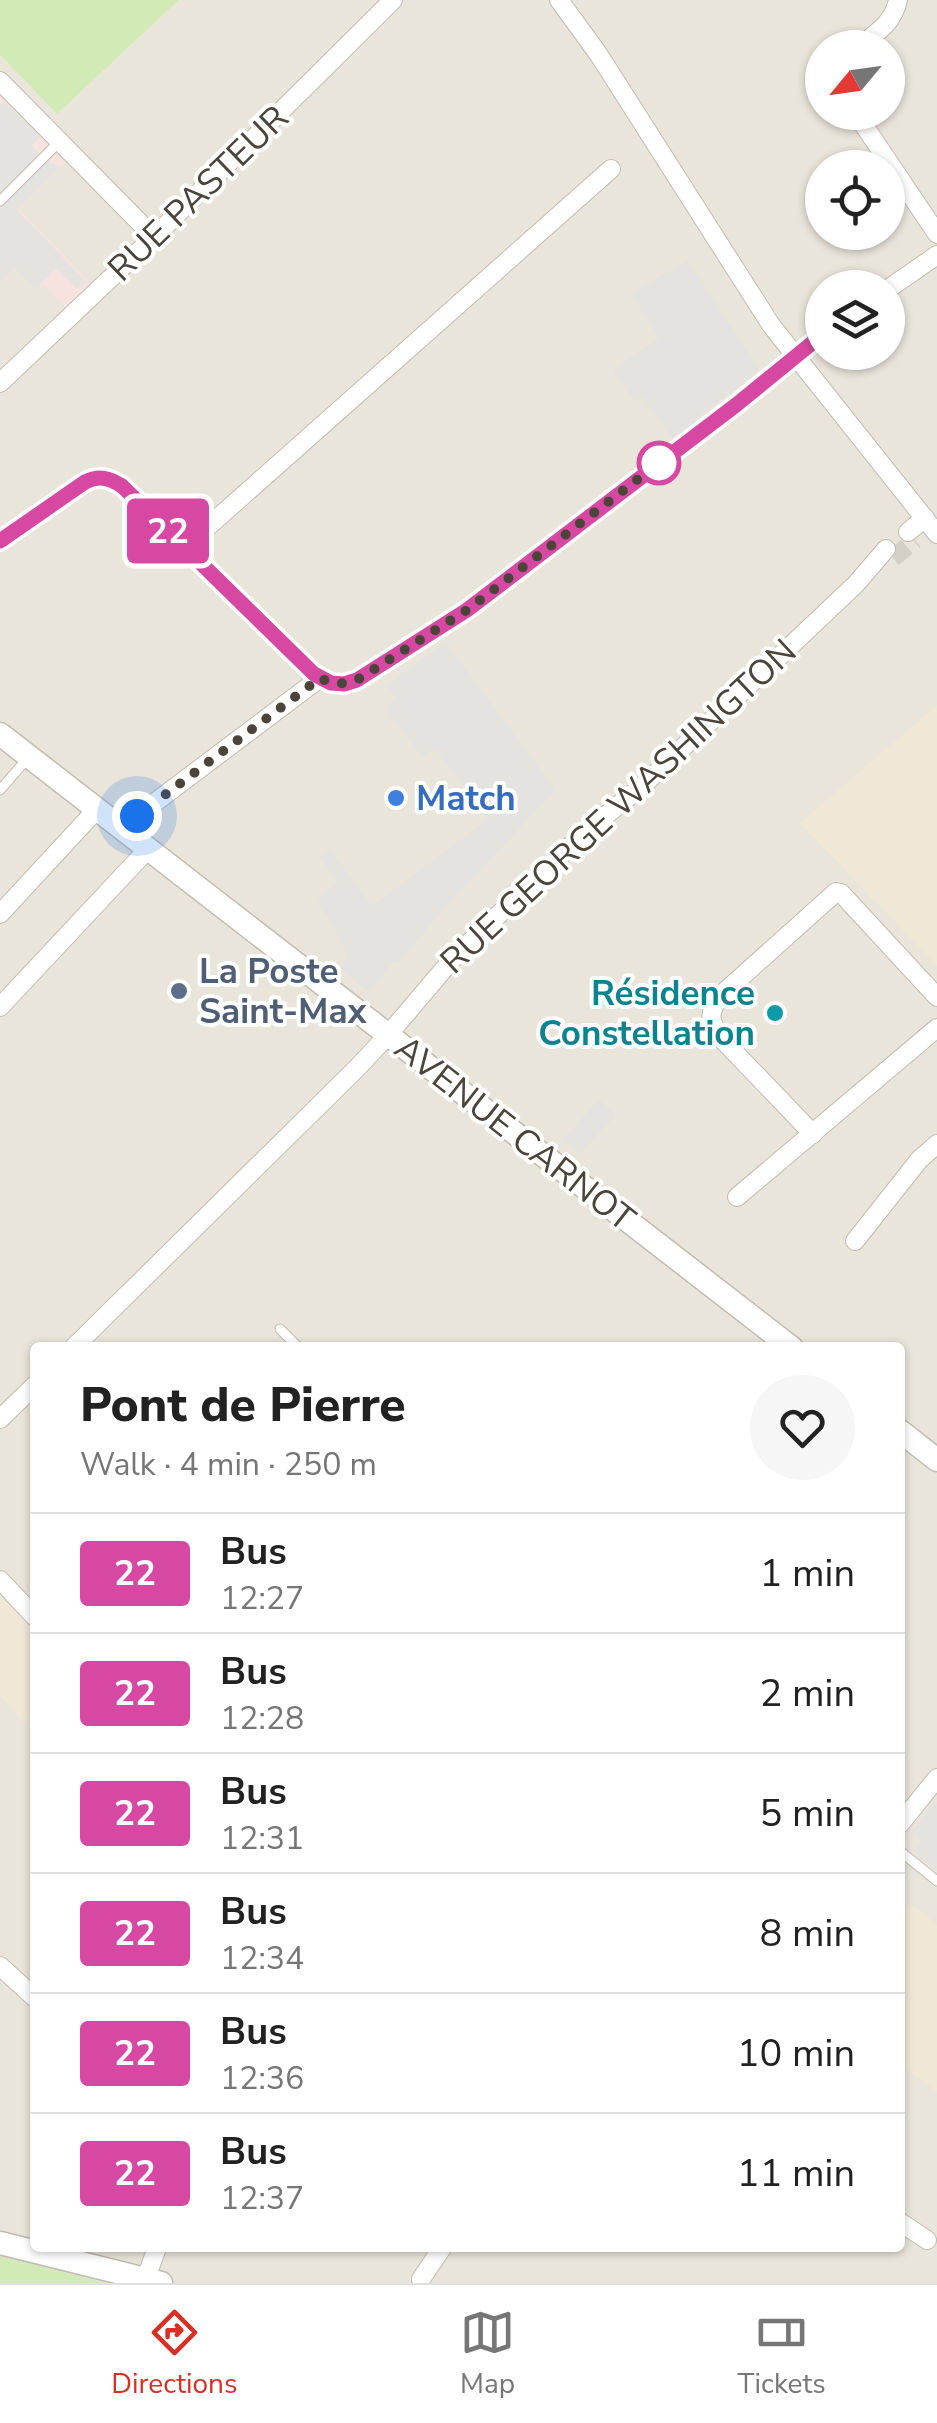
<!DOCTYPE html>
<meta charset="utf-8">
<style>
:root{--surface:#fff;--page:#f6f6f6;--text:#222;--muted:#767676;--line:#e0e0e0;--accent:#d93025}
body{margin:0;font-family:"Nunito Sans",sans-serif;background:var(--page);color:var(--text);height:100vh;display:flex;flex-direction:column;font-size:38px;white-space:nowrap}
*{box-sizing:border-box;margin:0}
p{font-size:32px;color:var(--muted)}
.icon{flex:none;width:55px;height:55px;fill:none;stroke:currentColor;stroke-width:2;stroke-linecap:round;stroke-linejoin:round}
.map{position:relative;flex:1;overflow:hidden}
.details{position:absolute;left:30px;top:1342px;width:875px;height:910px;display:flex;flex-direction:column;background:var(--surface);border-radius:10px;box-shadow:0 2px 8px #0004}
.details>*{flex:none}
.badge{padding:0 20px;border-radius:8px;font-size:35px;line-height:65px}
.needle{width:65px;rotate:241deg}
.tools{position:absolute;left:805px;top:30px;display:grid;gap:20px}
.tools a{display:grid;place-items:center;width:100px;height:100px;border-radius:50%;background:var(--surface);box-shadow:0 2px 8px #0004;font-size:50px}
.you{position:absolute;width:50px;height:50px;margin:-25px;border:8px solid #fff;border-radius:50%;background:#1a73e8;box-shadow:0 0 0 15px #1a73e833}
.map>.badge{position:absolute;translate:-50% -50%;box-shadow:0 0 0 5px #fff}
.round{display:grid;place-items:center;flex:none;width:105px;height:105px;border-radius:52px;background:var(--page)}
.summary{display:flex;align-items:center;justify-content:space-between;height:170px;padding:0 50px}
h1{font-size:48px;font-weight:800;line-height:75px}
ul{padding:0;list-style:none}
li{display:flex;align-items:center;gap:30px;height:120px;padding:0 50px;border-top:2px solid var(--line)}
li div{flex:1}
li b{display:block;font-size:38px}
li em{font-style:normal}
li .badge{min-width:110px;font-weight:700;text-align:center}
.tabs{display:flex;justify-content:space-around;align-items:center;height:140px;border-top:2px solid var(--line);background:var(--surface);font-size:28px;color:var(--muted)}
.tabs a{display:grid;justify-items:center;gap:5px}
.tabs .active{color:var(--accent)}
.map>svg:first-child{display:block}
</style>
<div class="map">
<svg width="937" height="2283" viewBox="0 0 937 2283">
<rect width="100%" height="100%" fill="#f6f3ec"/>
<path fill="#eae5da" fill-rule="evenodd" d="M179,0H937V2283H0V55L57,114ZM822,48H888V112H822ZM822,168H888V232H822ZM822,288H888V352H822ZM35,1348H900V2248H35Z"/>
<g fill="#efe8d6">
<polygon points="937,705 937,966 800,823"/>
<polygon points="0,1587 35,1623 35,1721 28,1727 0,1696"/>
<polygon points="910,1904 936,1923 937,1929 937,2092 900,2065 900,1917"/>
</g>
<polygon fill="#f6e3e0" points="0,97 65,163 19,209 91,284 67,308 42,283 35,289 16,268 0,283"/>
<g fill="#d2eab5">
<polygon points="0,0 179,0 57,114 0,55"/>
<polygon points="0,2256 106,2283 0,2283"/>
</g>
<g fill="#e5e3e0">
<polygon points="3,101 40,137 32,146 45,159 60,168 17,210 86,281 77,289 56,269 35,289 15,268 0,283 0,104"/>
<polygon points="688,260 759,369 672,438 643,397 635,402 613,370 659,338 631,293"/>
<polygon points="446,642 556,790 451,901 398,963 394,961 369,992 340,969 348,958 333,925 315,900 338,882 319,857 330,849 372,906 488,819 435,749 423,758 385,707 396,698 386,685"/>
<polygon points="599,1100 616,1115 580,1153 563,1139"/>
<polygon points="936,1801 937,1802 937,1870 913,1851 922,1840 912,1831"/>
</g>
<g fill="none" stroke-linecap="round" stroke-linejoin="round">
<polyline stroke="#d4d0c8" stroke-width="18" stroke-dasharray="18 9" stroke-linecap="butt" points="893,558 915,540"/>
<g stroke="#c2bbae" stroke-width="11">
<g id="service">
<polyline points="0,201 60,141"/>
<polyline points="0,790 27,759"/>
<polyline points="280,1329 299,1348"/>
<polyline points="900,1851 937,1881"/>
</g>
</g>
<g stroke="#c2bbae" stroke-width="20">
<g id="minor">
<polyline points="559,0 599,55 771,325 937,534"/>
<path d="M857,48C875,34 893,24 898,0"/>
<polyline points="0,81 154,237"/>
<polyline points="855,112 937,234"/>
<polyline points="888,289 937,255"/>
<polyline points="0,383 154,237 393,0"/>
<polyline points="908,532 925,518"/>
<path d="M0,541L85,482C99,475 109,478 122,486L314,673L331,683L344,684L357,680L467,610L736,405L822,335"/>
<polyline points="185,547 611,169"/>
<polyline points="121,828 320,678"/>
<polyline points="0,914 97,809"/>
<polyline points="0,1007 148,849"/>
<path d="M813,1134L720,1037C708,1018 709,1014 720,996L836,892L841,893L937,997"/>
<polyline points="737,1197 937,1028"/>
<polyline points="855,1241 919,1160 937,1144"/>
<polyline points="73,1348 357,1068 388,1035 455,956 590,828 641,787 856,584 886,549"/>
<polyline points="0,1419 35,1385"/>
<polyline points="0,1580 35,1617"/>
<polyline points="900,1824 937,1778"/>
<polyline points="0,1966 35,1998"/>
<polyline points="900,2222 927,2240"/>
<polyline points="421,2279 442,2248"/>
<polyline points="144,2283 157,2248"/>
</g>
</g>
<g stroke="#c2bbae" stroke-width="25">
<g id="tertiary">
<polyline points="0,734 792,1348"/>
<polyline points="900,1431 937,1460"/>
<polyline points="0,2243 161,2283"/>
</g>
</g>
<use href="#service" stroke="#fff" stroke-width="9"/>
<use href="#minor" stroke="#fff" stroke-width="18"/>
<use href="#tertiary" stroke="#fff" stroke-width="22"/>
</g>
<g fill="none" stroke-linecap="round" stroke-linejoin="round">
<g stroke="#fff" stroke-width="22">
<path id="line" d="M0,541L85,482C99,475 109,478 122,486L314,674L331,683L344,684L357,680L467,610L736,405L822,335"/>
</g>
<use href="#line" stroke="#d748a3" stroke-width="15"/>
<path stroke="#4b4439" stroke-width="10" stroke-dasharray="0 18" d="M137,816L320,678C332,684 344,685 357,680L467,610L659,463"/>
</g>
<circle fill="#fff" stroke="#d748a3" stroke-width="5" cx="659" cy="463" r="20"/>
<circle fill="#3f7fe0" stroke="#fff" stroke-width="4" cx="396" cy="798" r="10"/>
<circle fill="#5c6f8a" stroke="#fff" stroke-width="4" cx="179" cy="991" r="10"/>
<circle fill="#0f9aa8" stroke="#fff" stroke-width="4" cx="775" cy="1013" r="10"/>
<g text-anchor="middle" stroke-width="8" stroke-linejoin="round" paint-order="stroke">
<g font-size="35" fill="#4b4439" stroke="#fff">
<text transform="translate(198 193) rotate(-44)" y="12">RUE PASTEUR</text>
<text transform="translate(618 806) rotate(-43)" y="12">RUE GEORGE WASHINGTON</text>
<text transform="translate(515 1133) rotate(38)" y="12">AVENUE CARNOT</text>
</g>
<g font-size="35" font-weight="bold" fill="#366cbe" stroke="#fff" text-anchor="start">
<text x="416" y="810">Match</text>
</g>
<g font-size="35" font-weight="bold" fill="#4e5e75" stroke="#fff" text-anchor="start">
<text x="199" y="983">La Poste<tspan x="199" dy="40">Saint-Max</tspan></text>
</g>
<g font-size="35" font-weight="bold" fill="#0d838f" stroke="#fff" text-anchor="end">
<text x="755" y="1005">Résidence<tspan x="755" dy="40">Constellation</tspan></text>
</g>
</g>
</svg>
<div class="tools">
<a><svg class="needle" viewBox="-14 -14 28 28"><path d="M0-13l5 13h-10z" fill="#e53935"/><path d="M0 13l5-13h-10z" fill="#767676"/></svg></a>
<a><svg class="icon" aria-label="locate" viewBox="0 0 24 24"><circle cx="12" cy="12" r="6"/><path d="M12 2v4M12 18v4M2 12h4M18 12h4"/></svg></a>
<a><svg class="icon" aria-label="layers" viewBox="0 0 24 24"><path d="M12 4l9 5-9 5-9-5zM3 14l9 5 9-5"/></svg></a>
</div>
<div class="you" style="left:137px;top:816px"></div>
<b class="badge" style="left:168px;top:531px;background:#d748a3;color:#fff">22</b>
<section class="details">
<div class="summary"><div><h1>Pont de Pierre</h1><p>Walk · 4 min · 250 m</p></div><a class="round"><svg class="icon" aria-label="heart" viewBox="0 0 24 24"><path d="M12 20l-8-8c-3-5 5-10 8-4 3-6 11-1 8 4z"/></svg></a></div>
<ul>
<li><span class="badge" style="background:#d748a3;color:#fff">22</span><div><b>Bus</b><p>12:27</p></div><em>1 min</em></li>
<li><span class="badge" style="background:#d748a3;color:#fff">22</span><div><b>Bus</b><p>12:28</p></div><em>2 min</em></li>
<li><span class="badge" style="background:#d748a3;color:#fff">22</span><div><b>Bus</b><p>12:31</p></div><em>5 min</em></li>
<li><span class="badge" style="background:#d748a3;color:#fff">22</span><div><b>Bus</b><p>12:34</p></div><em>8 min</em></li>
<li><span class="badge" style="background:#d748a3;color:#fff">22</span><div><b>Bus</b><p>12:36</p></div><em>10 min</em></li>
<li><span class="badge" style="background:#d748a3;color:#fff">22</span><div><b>Bus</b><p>12:37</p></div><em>11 min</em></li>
</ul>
</section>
</div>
<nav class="tabs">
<a class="active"><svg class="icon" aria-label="directions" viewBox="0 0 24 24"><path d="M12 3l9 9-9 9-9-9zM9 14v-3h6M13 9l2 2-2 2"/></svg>Directions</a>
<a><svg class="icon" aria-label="map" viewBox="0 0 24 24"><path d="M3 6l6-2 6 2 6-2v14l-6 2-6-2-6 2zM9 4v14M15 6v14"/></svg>Map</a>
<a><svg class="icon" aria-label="tickets" viewBox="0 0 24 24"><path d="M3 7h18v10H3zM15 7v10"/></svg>Tickets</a>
</nav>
